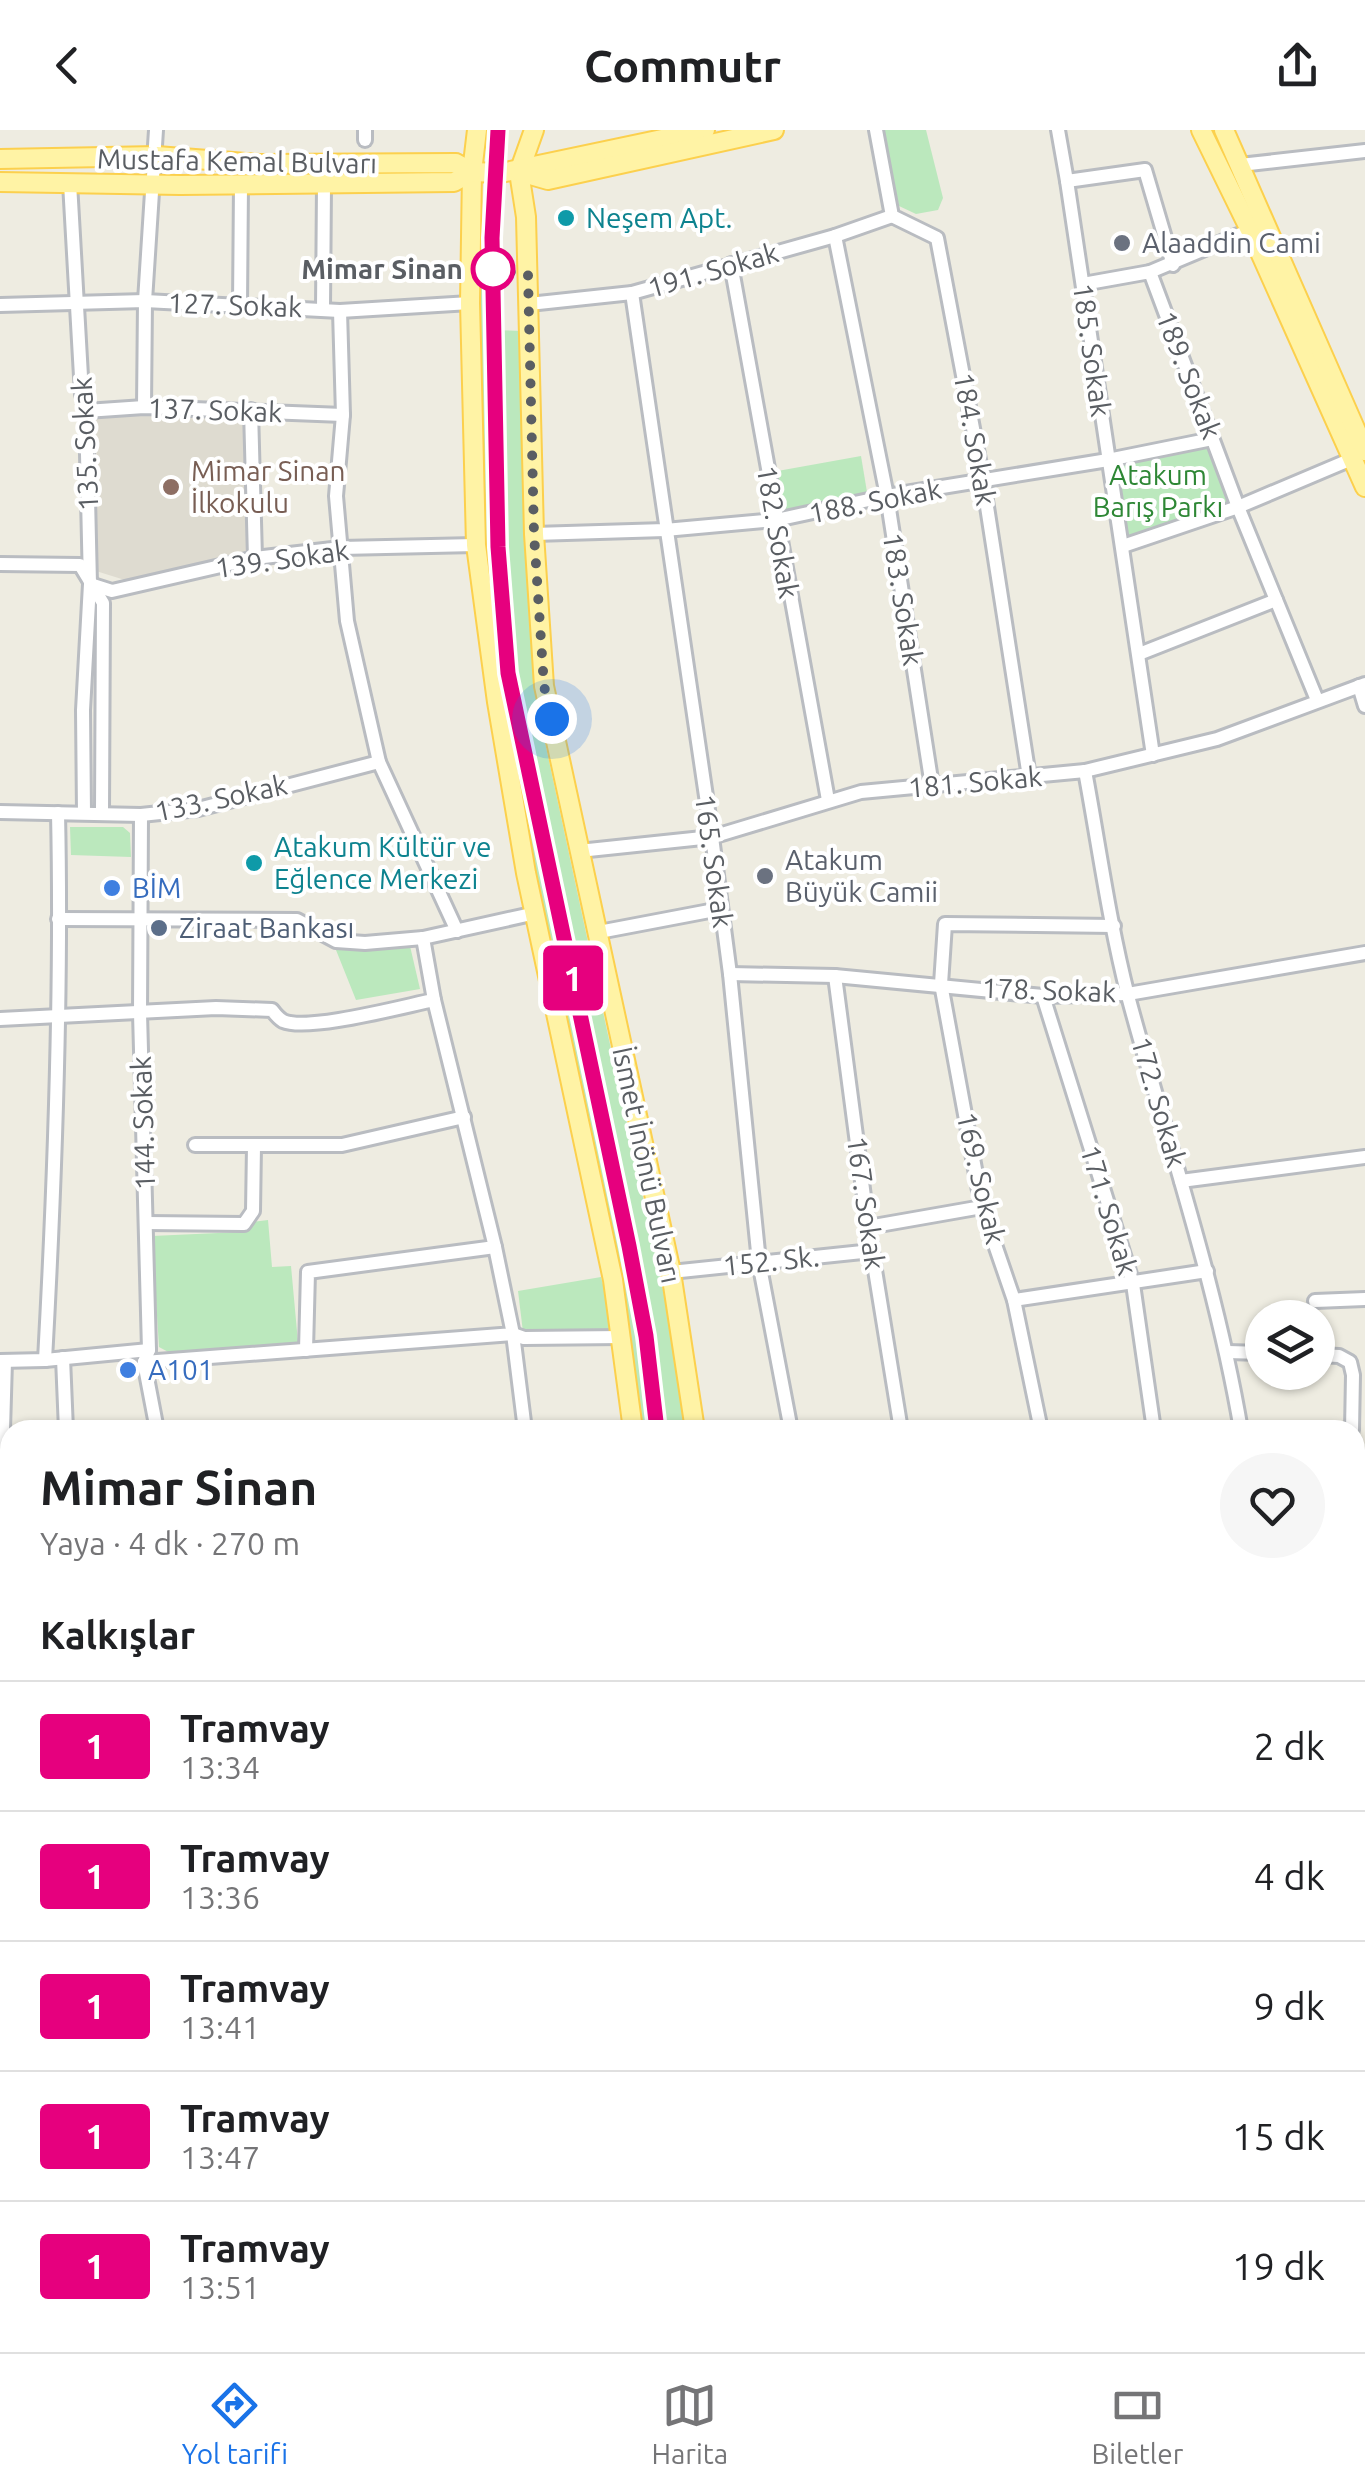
<!DOCTYPE html>
<html lang="tr">
<meta charset="utf-8">
<style>
:root{--surface:#fff;--page:#f6f6f6;--text:#202124;--muted:#757577;--line:#e0e0e0;--accent:#1a73e8}
body{margin:0;font-family:Ubuntu,sans-serif;background:var(--page);color:var(--text);height:100vh;display:flex;flex-direction:column;font-size:38px;white-space:nowrap}
*{box-sizing:border-box;margin:0}
p{font-size:32px;color:var(--muted)}
.icon{flex:none;width:55px;height:55px;fill:none;stroke:currentColor;stroke-width:2;stroke-linecap:round;stroke-linejoin:round}
.map{position:relative;flex:1;overflow:hidden}
.side{position:absolute;left:0px;top:1290px;width:1365px;height:932px;display:flex;flex-direction:column;background:var(--surface);border-radius:30px 30px 0 0;box-shadow:0 2px 8px #0004}
.side>*{flex:none}
.badge{padding:0 20px;border-radius:8px;font-size:35px;line-height:65px}
.fabs{position:absolute;left:1245px;top:1170px;display:grid;gap:20px}
.fabs a{display:grid;place-items:center;width:90px;height:90px;border-radius:50%;background:var(--surface);box-shadow:0 2px 8px #0004;font-size:50px}
.you{position:absolute;width:50px;height:50px;margin:-25px;border:8px solid #fff;border-radius:50%;background:#1a73e8;box-shadow:0 0 0 15px #1a73e833}
.map>.badge{position:absolute;translate:-50% -50%;box-shadow:0 0 0 5px #fff}
h2{padding:0 40px;font-size:38px;line-height:90px}
.round{display:grid;place-items:center;flex:none;width:105px;height:105px;border-radius:52px;background:var(--page)}
.head{display:flex;align-items:center;justify-content:space-between;height:170px;padding:0 40px}
h1{font-size:48px;font-weight:700;line-height:75px}
ul{padding:0;list-style:none}
li{display:flex;align-items:center;gap:30px;height:130px;padding:0 40px;border-top:2px solid var(--line)}
li div{flex:1}
li b{display:block;font-size:38px}
li em{font-style:normal}
li .badge{min-width:110px;font-weight:700;text-align:center}
header{display:flex;justify-content:space-between;align-items:center;height:130px;padding:0 40px;background:var(--surface);font-size:45px;font-weight:700}
.menu{display:flex;justify-content:space-around;align-items:center;height:140px;border-top:2px solid var(--line);background:var(--surface);font-size:28px;color:var(--muted)}
.menu a{display:grid;justify-items:center;gap:5px}
.menu .active{color:var(--accent)}
.map>svg:first-child{display:block}
</style>
<header><svg class="icon" aria-label="back" viewBox="0 0 24 24"><path d="M15 5l-7 7 7 7"/></svg>Commutr<svg class="icon" aria-label="share" viewBox="0 0 24 24"><path d="M12 15V3M7 8l5-5 5 5M5 13v7h14v-7"/></svg></header>
<div class="map">
<svg width="1365" height="2222" viewBox="0 0 1365 2222">
<rect width="100%" height="100%" fill="#eeece1"/>
<g fill="#dedbd0">
<polygon points="93,285 243,287 250,427 128,451 96,441"/>
<polygon points="1355,1543 1365,1543 1365,1672 1355,1671"/>
</g>
<g fill="#bbe8bd">
<polygon points="882,0 926,0 943,68 938,80 916,84 899,76"/>
<polygon points="474,98 489,98 491,200 523,201 529,493 546,617 667,1179 678,1237 684,1300 639,1300 496,578 480,444"/>
<polygon points="1212,309 1238,377 1123,416 1108,330"/>
<polygon points="861,326 868,368 779,384 772,342"/>
<polygon points="70,697 123,697 130,703 131,727 71,725"/>
<polygon points="410,816 420,859 356,870 336,820"/>
<polygon points="268,1090 272,1137 291,1136 298,1212 172,1224 159,1217 152,1106 240,1102 251,1092"/>
<polygon points="601,1147 613,1194 607,1202 523,1202 518,1161"/>
</g>
<g fill="none" stroke-linecap="round" stroke-linejoin="round">
<g stroke="#b9bcc1" stroke-width="18">
<g id="minor">
<polyline points="365,0 365,10"/>
<polyline points="876,0 892,86 937,108 983,351 1029,647"/>
<polyline points="1058,0 1067,51 1145,40 1173,135"/>
<polyline points="1240,35 1365,21"/>
<polyline points="1067,51 1153,625"/>
<polyline points="70,53 82,264 86,281 90,454 83,580 84,683"/>
<polyline points="835,106 887,366 932,656"/>
<polyline points="731,134 828,670"/>
<polyline points="1150,142 1238,377 1317,570"/>
<polyline points="1083,154 1150,142 1250,100"/>
<polyline points="632,163 712,707 730,844 759,1132 791,1300"/>
<polyline points="529,174 632,163 835,106 892,86"/>
<polyline points="0,175 145,171 340,181 470,173"/>
<polyline points="240,176 241,54"/>
<polyline points="323,178 324,55"/>
<polyline points="340,181 343,285 336,366 347,491 379,632 457,801"/>
<polyline points="144,277 145,171 156,0"/>
<polyline points="251,280 255,428"/>
<polyline points="86,281 144,277 343,285"/>
<polyline points="534,404 665,400 776,390 887,366 1108,330 1212,309"/>
<polyline points="1123,416 1238,377 1354,328"/>
<polyline points="0,434 80,435 103,473 102,682"/>
<polyline points="90,454 112,461 255,428 341,418 476,415"/>
<polyline points="1139,524 1276,470"/>
<polyline points="1359,556 1365,576"/>
<path d="M1085,641C1099,716 1109,792 1128,866C1167,1011 1216,1152 1241,1300"/>
<polyline points="0,682 141,685 198,679 379,632"/>
<polyline points="141,685 140,883 149,1220 144,1232 157,1300"/>
<polyline points="579,721 712,707 861,662 1085,641 1217,609 1365,554"/>
<polyline points="58,789 297,790 336,811 365,813 423,808 536,783"/>
<polyline points="599,802 720,779"/>
<polyline points="730,844 835,846 1043,866 1128,864 1365,823"/>
<polyline points="835,846 868,1097 901,1300"/>
<polyline points="1043,866 1133,1154 1154,1300"/>
<path d="M0,889L216,878L272,880C275,884 278,888 283,891C308,902 404,876 434,870L423,808"/>
<polyline points="195,1015 342,1015 464,987"/>
<polyline points="1181,1051 1365,1027"/>
<polyline points="146,1093 244,1094 253,1081 254,1016"/>
<polyline points="868,1097 982,1077"/>
<polyline points="671,1142 872,1121"/>
<polyline points="1014,1170 1207,1141"/>
<polyline points="1315,1171 1365,1169"/>
<polyline points="306,1220 308,1142 495,1117"/>
<polyline points="1228,1222 1262,1223"/>
<polyline points="1318,1225 1339,1226 1350,1232 1353,1245 1352,1300"/>
<polyline points="63,1228 66,1300"/>
<path d="M45,1230C55,1048 62,865 58,683"/>
<polyline points="0,1231 45,1230 149,1220"/>
<polyline points="144,1232 513,1204 495,1117 434,870"/>
<polyline points="525,1300 513,1204 524,1208 622,1207"/>
<polyline points="1041,1300 1014,1170 982,1077 941,854 945,794 1114,796"/>
<polyline points="1355,1354 1365,1354"/>
<polyline points="0,1403 5,1231"/>
<polyline points="1355,1404 1365,1404"/>
<polyline points="0,1454 8,1559 2,1617 10,1640"/>
<polyline points="0,1947 10,1940"/>
<polyline points="1355,2166 1365,2166"/>
<polyline points="0,2201 10,2201"/>
<polyline points="142,2212 268,2222"/>
<polyline points="283,2212 284,2222"/>
<polyline points="1300,2212 1303,2222"/>
<polyline points="818,2215 940,2218 1015,2212"/>
<polyline points="667,2222 710,2212"/>
</g>
</g>
<g stroke="#fcd04d" stroke-width="22">
<g id="major">
<polyline points="477,0 472,42 470,173 476,415 497,572 526,743 613,1150 633,1300"/>
<polyline points="534,0 519,42 526,87 534,404 544,556 671,1142 695,1300"/>
<polyline points="1201,0 1250,100 1365,357"/>
<polyline points="1224,0 1365,321"/>
<polyline points="0,29 157,26 259,34 456,33 472,42 501,43 705,0"/>
<polyline points="520,42 548,50 774,0"/>
<polyline points="0,52 180,55 454,52 472,42"/>
<polyline points="1355,1725 1365,1715"/>
<polyline points="1355,1742 1365,1738"/>
<polyline points="1355,1769 1365,1765"/>
<polyline points="1355,1786 1365,1789"/>
<polyline points="0,1790 10,1790"/>
<polyline points="0,1814 10,1814"/>
<polyline points="616,2212 617,2222"/>
<polyline points="757,2212 758,2222"/>
<polyline points="818,2212 819,2222"/>
<polyline points="940,2212 941,2222"/>
</g>
</g>
<use href="#minor" stroke="#fff" stroke-width="12"/>
<use href="#major" stroke="#fff3a5" stroke-width="18"/>
<g stroke="#b5b6b6" stroke-width="2.5">
<path d="M506,0C494,100 501,201 503,302C505,379 502,467 515,543C559,797 634,1044 664,1300"/>
<polyline points="774,2212 775,2222"/>
</g>
</g>
<g fill="none" stroke-linecap="round" stroke-linejoin="round">
<g stroke="#fff" stroke-width="22">
<polyline id="line" points="498,0 492,108 498,417 508,543 629,1116 646,1206 657,1300"/>
</g>
<use href="#line" stroke="#e6007e" stroke-width="15"/>
<polyline stroke="#5a5e63" stroke-width="10" stroke-dasharray="0 18" points="493,139 528,145 534,404 544,556 552,589"/>
</g>
<g fill="#0f9aa8" stroke="#fff" stroke-width="4">
<circle cx="566" cy="88" r="10"/>
<circle cx="254" cy="733" r="10"/>
</g>
<g fill="#6b7280" stroke="#fff" stroke-width="4">
<circle cx="1122" cy="113" r="10"/>
<circle cx="765" cy="746" r="10"/>
</g>
<circle fill="#fff" stroke="#e6007e" stroke-width="5" cx="493" cy="139" r="20"/>
<circle fill="#8d6e63" stroke="#fff" stroke-width="4" cx="171" cy="357" r="10"/>
<g fill="#3f7fe0" stroke="#fff" stroke-width="4">
<circle cx="112" cy="758" r="10"/>
<circle cx="128" cy="1240" r="10"/>
</g>
<circle fill="#5c6f8a" stroke="#fff" stroke-width="4" cx="159" cy="798" r="10"/>
<g text-anchor="middle" stroke-width="8" stroke-linejoin="round" paint-order="stroke">
<g font-size="28" fill="#5a5e63" stroke="#fff">
<text transform="translate(237 31) rotate(1)" y="10">Mustafa Kemal Bulvarı</text>
<text transform="translate(713 140) rotate(-16)" y="10">191. Sokak</text>
<text transform="translate(235 175) rotate(2)" y="10">127. Sokak</text>
<text transform="translate(1092 220) rotate(82)" y="10">185. Sokak</text>
<text transform="translate(1189 245) rotate(69)" y="10">189. Sokak</text>
<text transform="translate(215 280) rotate(2)" y="10">137. Sokak</text>
<text transform="translate(975 309) rotate(80)" y="10">184. Sokak</text>
<text transform="translate(85 314) rotate(-93)" y="10">135. Sokak</text>
<text transform="translate(875 371) rotate(-11)" y="10">188. Sokak</text>
<text transform="translate(778 402) rotate(80)" y="10">182. Sokak</text>
<text transform="translate(282 429) rotate(-8)" y="10">139. Sokak</text>
<text transform="translate(903 469) rotate(81)" y="10">183. Sokak</text>
<text transform="translate(975 652) rotate(-5)" y="10">181. Sokak</text>
<text transform="translate(221 668) rotate(-12)" y="10">133. Sokak</text>
<text transform="translate(714 731) rotate(82)" y="10">165. Sokak</text>
<text transform="translate(1049 860) rotate(2)" y="10">178. Sokak</text>
<text transform="translate(1159 972) rotate(74)" y="10">172. Sokak</text>
<text transform="translate(143 993) rotate(-92)" y="10">144. Sokak</text>
<text transform="translate(647 1035) rotate(78)" y="10">İsmet İnönü Bulvarı</text>
<text transform="translate(981 1048) rotate(77)" y="10">169. Sokak</text>
<text transform="translate(866 1073) rotate(82)" y="10">167. Sokak</text>
<text transform="translate(1109 1080) rotate(73)" y="10">171. Sokak</text>
<text transform="translate(771 1131) rotate(-6)" y="10">152. Sk.</text>
</g>
<g font-size="28" fill="#0d838f" stroke="#fff" text-anchor="start">
<text x="586" y="98">Neşem Apt.</text>
<text x="274" y="727">Atakum Kültür ve<tspan x="274" dy="32">Eğlence Merkezi</tspan></text>
</g>
<g font-size="28" fill="#5b616d" stroke="#fff" text-anchor="start">
<text x="1142" y="123">Alaaddin Cami</text>
<text x="785" y="740">Atakum<tspan x="785" dy="32">Büyük Camii</tspan></text>
</g>
<g font-size="28" font-weight="bold" fill="#5a5e63" stroke="#fff" text-anchor="end">
<text x="463" y="149">Mimar Sinan</text>
</g>
<g font-size="28" fill="#785e54" stroke="#fff" text-anchor="start">
<text x="191" y="351">Mimar Sinan<tspan x="191" dy="32">İlkokulu</tspan></text>
</g>
<g font-size="28" fill="#2e8735" stroke="#fff">
<text x="1158" y="355">Atakum<tspan x="1158" dy="32">Barış Parkı</tspan></text>
</g>
<g font-size="28" fill="#366cbe" stroke="#fff" text-anchor="start">
<text x="132" y="768">BİM</text>
<text x="148" y="1250">A101</text>
</g>
<g font-size="28" fill="#4e5e75" stroke="#fff" text-anchor="start">
<text x="179" y="808">Ziraat Bankası</text>
</g>
</g>
</svg>
<div class="fabs">
<a><svg class="icon" aria-label="layers" viewBox="0 0 24 24"><path d="M12 4l9 5-9 5-9-5zM3 14l9 5 9-5"/></svg></a>
</div>
<div class="you" style="left:552px;top:589px"></div>
<b class="badge" style="left:573px;top:848px;background:#e6007e;color:#fff">1</b>
<section class="side">
<div class="head"><div><h1>Mimar Sinan</h1><p>Yaya · 4 dk · 270 m</p></div><a class="round"><svg class="icon" aria-label="heart" viewBox="0 0 24 24"><path d="M12 20l-8-8c-3-5 5-10 8-4 3-6 11-1 8 4z"/></svg></a></div>
<h2>Kalkışlar</h2>
<ul>
<li><span class="badge" style="background:#e6007e;color:#fff">1</span><div><b>Tramvay</b><p>13:34</p></div><em>2 dk</em></li>
<li><span class="badge" style="background:#e6007e;color:#fff">1</span><div><b>Tramvay</b><p>13:36</p></div><em>4 dk</em></li>
<li><span class="badge" style="background:#e6007e;color:#fff">1</span><div><b>Tramvay</b><p>13:41</p></div><em>9 dk</em></li>
<li><span class="badge" style="background:#e6007e;color:#fff">1</span><div><b>Tramvay</b><p>13:47</p></div><em>15 dk</em></li>
<li><span class="badge" style="background:#e6007e;color:#fff">1</span><div><b>Tramvay</b><p>13:51</p></div><em>19 dk</em></li>
</ul>
</section>
</div>
<nav class="menu">
<a class="active"><svg class="icon" aria-label="directions" viewBox="0 0 24 24"><path d="M12 3l9 9-9 9-9-9zM9 14v-3h6M13 9l2 2-2 2"/></svg>Yol tarifi</a>
<a><svg class="icon" aria-label="map" viewBox="0 0 24 24"><path d="M3 6l6-2 6 2 6-2v14l-6 2-6-2-6 2zM9 4v14M15 6v14"/></svg>Harita</a>
<a><svg class="icon" aria-label="tickets" viewBox="0 0 24 24"><path d="M3 7h18v10H3zM15 7v10"/></svg>Biletler</a>
</nav>
